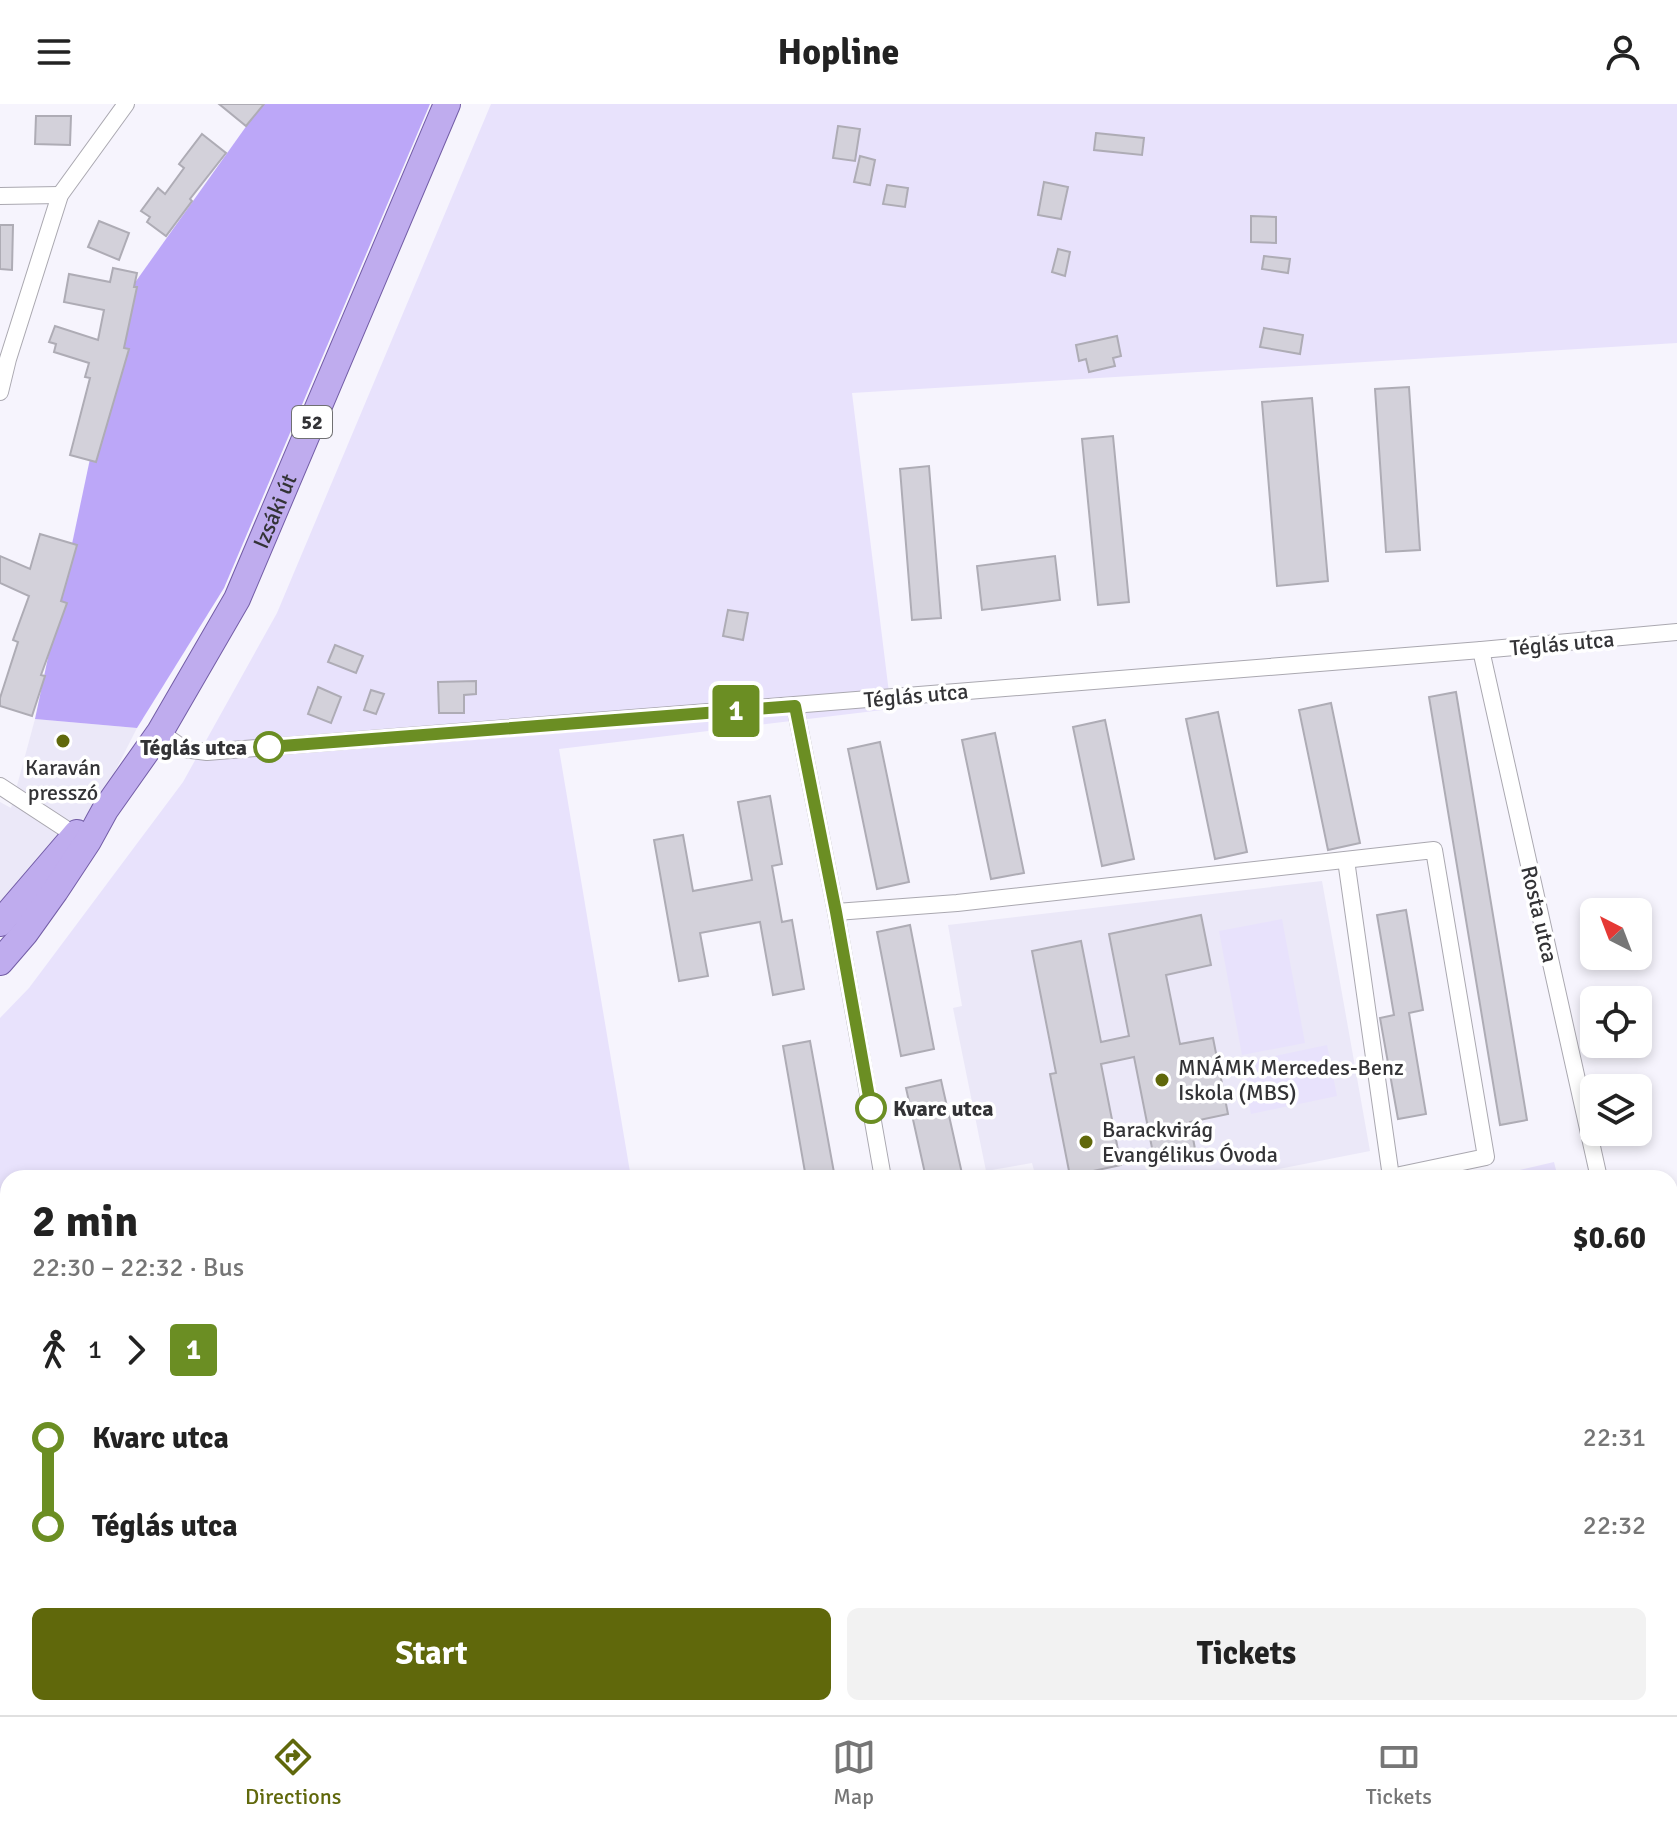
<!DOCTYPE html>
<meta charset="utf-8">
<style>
:root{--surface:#fff;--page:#f2f2f2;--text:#222;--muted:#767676;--line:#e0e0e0;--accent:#60680b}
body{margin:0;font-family:Signika,sans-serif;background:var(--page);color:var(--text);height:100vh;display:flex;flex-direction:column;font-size:30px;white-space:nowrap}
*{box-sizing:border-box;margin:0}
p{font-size:26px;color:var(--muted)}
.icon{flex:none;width:44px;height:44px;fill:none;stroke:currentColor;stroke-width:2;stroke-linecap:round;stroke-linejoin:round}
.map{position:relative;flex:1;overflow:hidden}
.sheet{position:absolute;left:0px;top:1066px;width:1678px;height:546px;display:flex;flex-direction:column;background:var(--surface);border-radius:24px 24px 0 0;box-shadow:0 4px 12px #0003}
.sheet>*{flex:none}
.badge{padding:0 16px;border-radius:6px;font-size:28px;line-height:52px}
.needle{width:52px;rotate:318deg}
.fabs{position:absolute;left:1580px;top:794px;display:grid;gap:16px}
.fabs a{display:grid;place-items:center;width:72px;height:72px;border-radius:12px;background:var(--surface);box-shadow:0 4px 12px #0003;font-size:40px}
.map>.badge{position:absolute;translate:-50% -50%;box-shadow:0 0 0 4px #fff}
.legs{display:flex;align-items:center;gap:12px;height:88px;padding:0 32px;font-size:26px}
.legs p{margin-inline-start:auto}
.summary{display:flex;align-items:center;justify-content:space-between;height:136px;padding:0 32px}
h1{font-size:44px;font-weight:700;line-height:60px}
.action{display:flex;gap:16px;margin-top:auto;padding:16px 32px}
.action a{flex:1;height:92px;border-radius:12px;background:var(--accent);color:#fff;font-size:32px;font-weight:700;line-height:92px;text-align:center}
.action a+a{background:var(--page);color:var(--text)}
ul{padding:0 32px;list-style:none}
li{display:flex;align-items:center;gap:28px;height:88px;font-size:30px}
li i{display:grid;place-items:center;width:12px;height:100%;margin:0 10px;background:currentColor}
li i::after{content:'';width:20px;height:20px;margin:-10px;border:6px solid;border-radius:50%;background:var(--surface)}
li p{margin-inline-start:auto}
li:first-child i{background:linear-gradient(#0000 50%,currentColor 0)}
li:last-child i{background:linear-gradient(currentColor 50%,#0000 0)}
header{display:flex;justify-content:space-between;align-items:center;height:104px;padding:0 32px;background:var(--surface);font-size:36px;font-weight:700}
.tabs{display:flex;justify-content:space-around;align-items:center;height:112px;border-top:2px solid var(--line);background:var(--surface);font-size:22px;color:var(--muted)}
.tabs a{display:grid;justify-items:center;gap:4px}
.tabs .selected{color:var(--accent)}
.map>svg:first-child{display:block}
</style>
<header><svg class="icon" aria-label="menu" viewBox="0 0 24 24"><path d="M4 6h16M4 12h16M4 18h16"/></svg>Hopline<svg class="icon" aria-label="person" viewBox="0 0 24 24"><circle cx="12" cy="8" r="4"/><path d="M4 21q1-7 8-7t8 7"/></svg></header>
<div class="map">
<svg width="1677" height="1611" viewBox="0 0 1677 1611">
<rect width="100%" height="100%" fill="#f6f4fd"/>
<g fill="#ebe8f8">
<polygon points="35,615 137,624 100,697 0,805 0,698 11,704"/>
<polygon points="1322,777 1370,1047 1234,1074 1036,1074 1032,1059 986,1067 953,904 962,902 948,821"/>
</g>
<g fill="#e8e2fc">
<polygon points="491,0 1677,0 1677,239 852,289 891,605 559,645 631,1074 8,1074 8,1604 745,1604 747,1611 0,1611 0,914 29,884 183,678 277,509"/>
<polygon points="1282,815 1305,939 1242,951 1219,827"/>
<polygon points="1327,941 1337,992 1251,1010 1241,959"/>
<polygon points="1554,1058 1558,1074 1486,1074"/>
</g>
<polygon fill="#bca7f8" points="262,0 430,0 224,484 137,624 35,615 124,194"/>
<g fill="#d3d1da" stroke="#aeacb5" stroke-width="2">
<polygon points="219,0 264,0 246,22"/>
<polygon points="36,12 71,12 70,41 35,40"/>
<polygon points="838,22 860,25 855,57 833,54"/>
<polygon points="1096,29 1144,34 1142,51 1094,46"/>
<polygon points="202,30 226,49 190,95 192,97 166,132 147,118 150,113 141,107 158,84 165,90 184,64 179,60"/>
<polygon points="860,52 875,56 870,81 854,78"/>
<polygon points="1044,78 1068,83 1061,115 1038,111"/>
<polygon points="887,81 908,84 905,103 883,100"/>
<polygon points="1251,112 1276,113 1276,139 1251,138"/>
<polygon points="99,117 129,129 119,156 88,143"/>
<polygon points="0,121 13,121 12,166 0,165"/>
<polygon points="1058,145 1070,148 1065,172 1052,168"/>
<polygon points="1264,152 1290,155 1288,169 1262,165"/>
<polygon points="113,164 137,169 134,183 137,183 124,244 129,245 96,358 70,351 90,274 85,273 89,259 54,248 56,240 49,238 55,222 98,236 104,206 64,198 69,170 110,178"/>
<polygon points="1264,224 1303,231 1300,250 1260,243"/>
<polygon points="1117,232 1121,252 1113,254 1115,262 1089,268 1086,255 1079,257 1076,241"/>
<polygon points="1409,283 1420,446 1386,448 1375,285"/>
<polygon points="1312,294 1328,477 1277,482 1262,298"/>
<polygon points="1113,332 1129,498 1098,501 1082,335"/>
<polygon points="929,362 941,514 912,516 900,365"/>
<polygon points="40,430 77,441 61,497 67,499 41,571 45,572 32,612 0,602 0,594 18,538 13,536 29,492 0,479 0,452 30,465"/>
<polygon points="1055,452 1060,496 982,506 977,462"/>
<polygon points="728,506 748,509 743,536 723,532"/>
<polygon points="335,541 363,552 356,569 328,558"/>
<polygon points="476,577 476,590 464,591 464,609 439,609 438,578"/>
<polygon points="318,583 341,593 331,619 308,610"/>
<polygon points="371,586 384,590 376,610 364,606"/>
<polygon points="1456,588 1527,1016 1500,1021 1429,593"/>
<polygon points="1331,599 1360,739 1328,746 1299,606"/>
<polygon points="1218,608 1247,748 1215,755 1186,615"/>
<polygon points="1105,616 1134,755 1102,762 1073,623"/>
<polygon points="995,629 1024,769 991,775 962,636"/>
<polygon points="880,638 909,778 877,785 848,645"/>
<polygon points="770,692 782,760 772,762 782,818 792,816 804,885 773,891 760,818 700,829 708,872 679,877 654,736 683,731 693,787 752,776 738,698"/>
<polygon points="1406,806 1423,906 1409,909 1426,1010 1398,1015 1380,914 1394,911 1377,811"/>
<polygon points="1201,811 1211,861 1166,871 1180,940 1213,934 1228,1010 1190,1018 1195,1045 1154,1054 1134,953 1101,960 1121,1061 1070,1072 1050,970 1056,969 1032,847 1081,837 1101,938 1129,932 1109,830"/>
<polygon points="910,821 934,945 901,952 877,828"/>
<polygon points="810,937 835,1074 806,1074 783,942"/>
<polygon points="941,976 963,1074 926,1074 906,984"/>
</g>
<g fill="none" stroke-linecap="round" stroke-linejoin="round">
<g stroke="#aaa8b0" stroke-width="18">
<g id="minor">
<polyline points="0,92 60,91"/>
<polyline points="0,288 8,255 60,91 126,0"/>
<polyline points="1481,546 1599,1074"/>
<polyline points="795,602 836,808 883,1074"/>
<polyline points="160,628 184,645 207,648 1481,546 1677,528"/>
<polyline points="0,682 75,731"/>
<polyline points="1346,756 1391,1073"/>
<polyline points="836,808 957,799 1434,746 1486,1053 1386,1074"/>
<polyline points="1670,1240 1677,1238"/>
<polyline points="1670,1368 1677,1367"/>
<polyline points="1670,1600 1677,1598"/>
<polyline points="993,1604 994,1611"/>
<polyline points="162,1611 169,1604"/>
<polyline points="1627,1611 1649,1604"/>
</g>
</g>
<g stroke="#aaa8b0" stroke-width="22">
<g id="tertiary">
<polyline points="0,1454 8,1465"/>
<polyline points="119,1604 131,1611"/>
<polyline points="79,1611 91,1604"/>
</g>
</g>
<g stroke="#735da6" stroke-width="28">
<g id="primary">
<polyline points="0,819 77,729"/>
<path id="s1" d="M0,858L25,829L55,787L88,737L105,706L160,628L237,495L447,0"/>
</g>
</g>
<use href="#minor" stroke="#fff" stroke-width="16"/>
<use href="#tertiary" stroke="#fff" stroke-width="20"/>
<use href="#primary" stroke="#bfacee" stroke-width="26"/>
</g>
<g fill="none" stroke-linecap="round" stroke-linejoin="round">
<g stroke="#fff" stroke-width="18">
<polyline id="line-1" points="269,643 795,602 836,808 871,1004"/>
</g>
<use href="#line-1" stroke="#6b8e23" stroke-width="12"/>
</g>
<g fill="#60680b" stroke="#fff" stroke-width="3">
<circle cx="63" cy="637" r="8"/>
<circle cx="1162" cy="976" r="8"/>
<circle cx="1086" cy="1038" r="8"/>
</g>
<g fill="#fff" stroke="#6b8e23" stroke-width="4">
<circle cx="269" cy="643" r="14"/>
<circle cx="871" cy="1004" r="14"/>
</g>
<g text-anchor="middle" stroke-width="7" stroke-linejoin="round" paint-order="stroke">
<rect fill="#fff" stroke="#707072" stroke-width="2" x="292" y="302" width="40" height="32" rx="6"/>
<g font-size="20" font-weight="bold" fill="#333336">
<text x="312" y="325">52</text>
</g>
<g font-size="22" fill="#333336" stroke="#fff">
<text dy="8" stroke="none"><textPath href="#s1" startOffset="530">Izsáki út</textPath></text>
<text transform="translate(1562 539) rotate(-5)" y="8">Téglás utca</text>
<text transform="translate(916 591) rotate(-5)" y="8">Téglás utca</text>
<text transform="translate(1540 810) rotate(77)" y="8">Rosta utca</text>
</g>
<g font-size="22" font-weight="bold" fill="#333336" stroke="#fff" text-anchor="end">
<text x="247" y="651">Téglás utca</text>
<text x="893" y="1012" text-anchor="start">Kvarc utca</text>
</g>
<g font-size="22" fill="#333336" stroke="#fff" text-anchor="start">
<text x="63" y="671" text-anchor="middle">Karaván<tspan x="63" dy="25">presszó</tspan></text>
<text x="1178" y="971">MNÁMK Mercedes-Benz<tspan x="1178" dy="25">Iskola (MBS)</tspan></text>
<text x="1102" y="1033">Barackvirág<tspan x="1102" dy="25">Evangélikus Óvoda</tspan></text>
</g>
</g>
</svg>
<div class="fabs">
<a><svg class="needle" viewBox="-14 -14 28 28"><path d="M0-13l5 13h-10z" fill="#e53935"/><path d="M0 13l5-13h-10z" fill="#767676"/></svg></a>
<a><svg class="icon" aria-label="locate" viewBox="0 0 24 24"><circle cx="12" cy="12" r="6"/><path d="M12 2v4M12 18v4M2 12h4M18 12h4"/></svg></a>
<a><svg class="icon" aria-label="layers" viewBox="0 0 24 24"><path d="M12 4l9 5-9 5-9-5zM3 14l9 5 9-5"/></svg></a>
</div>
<b class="badge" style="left:736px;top:607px;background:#6b8e23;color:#fff">1</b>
<section class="sheet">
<div class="summary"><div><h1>2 min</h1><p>22:30 – 22:32 · Bus</p></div><b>$0.60</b></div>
<div class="legs"><svg class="icon" aria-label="walk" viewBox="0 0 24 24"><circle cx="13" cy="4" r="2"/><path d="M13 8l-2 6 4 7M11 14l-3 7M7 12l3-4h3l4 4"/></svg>1<svg class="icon" aria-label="forward" viewBox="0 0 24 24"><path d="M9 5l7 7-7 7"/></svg><b class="badge" style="background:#6b8e23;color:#fff">1</b></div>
<ul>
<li><i style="color:#6b8e23"></i><b>Kvarc utca</b><p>22:31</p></li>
<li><i style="color:#6b8e23"></i><b>Téglás utca</b><p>22:32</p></li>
</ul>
<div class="action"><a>Start</a><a>Tickets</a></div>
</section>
</div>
<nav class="tabs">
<a class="selected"><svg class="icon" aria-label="directions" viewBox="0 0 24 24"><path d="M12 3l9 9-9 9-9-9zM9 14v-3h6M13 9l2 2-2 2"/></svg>Directions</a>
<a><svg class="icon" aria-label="map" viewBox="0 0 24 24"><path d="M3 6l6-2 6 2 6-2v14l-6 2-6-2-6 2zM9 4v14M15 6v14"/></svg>Map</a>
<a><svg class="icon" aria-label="tickets" viewBox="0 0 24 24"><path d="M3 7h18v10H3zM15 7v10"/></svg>Tickets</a>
</nav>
